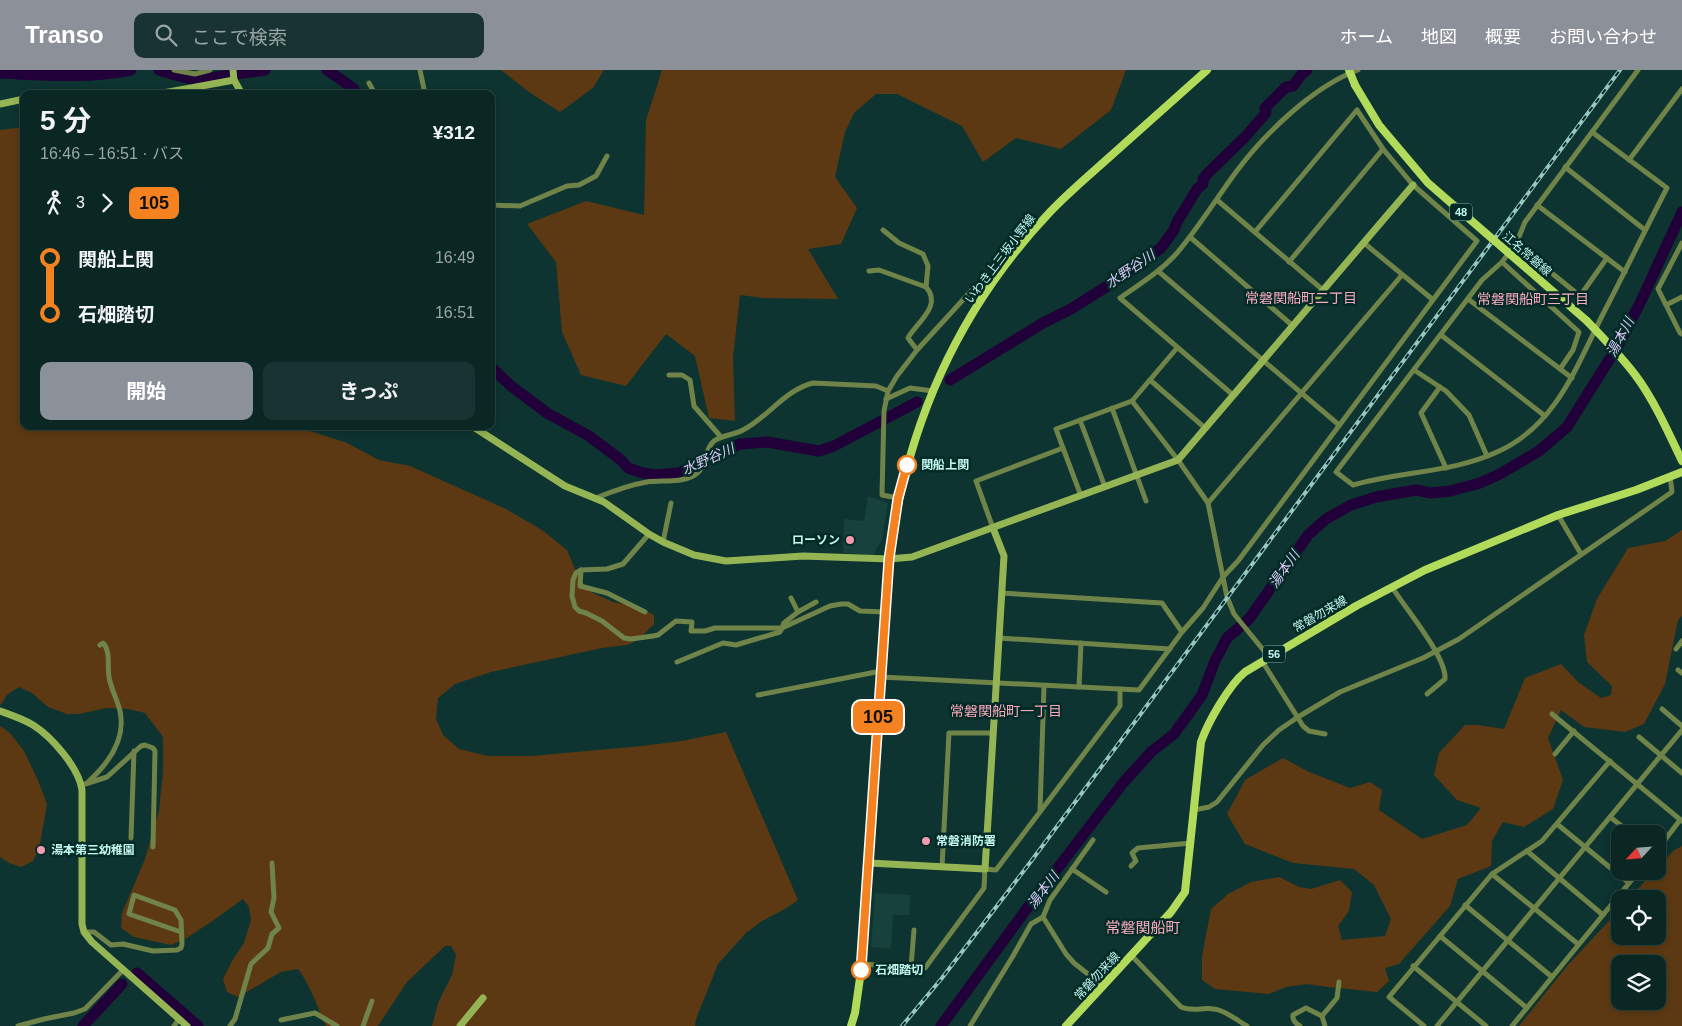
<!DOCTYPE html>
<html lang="ja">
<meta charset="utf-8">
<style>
:root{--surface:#0a2724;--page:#183331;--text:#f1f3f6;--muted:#99a5a6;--line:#2a4441;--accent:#8c9099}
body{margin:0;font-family:Helvetica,"Noto Sans JP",sans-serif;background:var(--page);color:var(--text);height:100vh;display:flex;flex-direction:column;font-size:19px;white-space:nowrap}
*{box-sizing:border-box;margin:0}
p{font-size:16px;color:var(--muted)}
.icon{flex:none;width:28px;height:28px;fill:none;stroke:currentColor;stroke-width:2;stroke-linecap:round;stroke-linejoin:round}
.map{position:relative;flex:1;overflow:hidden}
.side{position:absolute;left:20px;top:20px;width:475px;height:340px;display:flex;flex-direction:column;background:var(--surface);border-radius:10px;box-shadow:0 2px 8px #0003,0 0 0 1px var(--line)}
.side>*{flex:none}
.badge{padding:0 10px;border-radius:8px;font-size:18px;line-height:32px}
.needle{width:32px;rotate:244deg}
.controls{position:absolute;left:1611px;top:755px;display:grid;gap:10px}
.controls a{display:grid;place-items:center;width:55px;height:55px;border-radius:10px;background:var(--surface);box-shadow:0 2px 8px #0003,0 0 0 1px var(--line);font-size:25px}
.map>.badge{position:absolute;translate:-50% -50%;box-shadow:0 0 0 2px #fff}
.legs{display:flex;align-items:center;gap:8px;height:55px;padding:0 20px;font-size:16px}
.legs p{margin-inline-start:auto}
.summary{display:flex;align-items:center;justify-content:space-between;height:85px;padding:0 20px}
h1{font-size:28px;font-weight:700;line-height:38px}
.primary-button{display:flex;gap:10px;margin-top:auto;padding:10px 20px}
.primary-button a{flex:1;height:58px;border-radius:10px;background:var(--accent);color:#fff;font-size:20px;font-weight:700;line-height:58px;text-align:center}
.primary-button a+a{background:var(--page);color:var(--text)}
ul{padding:0 20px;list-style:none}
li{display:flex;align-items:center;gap:18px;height:55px;font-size:19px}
li i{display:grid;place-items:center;width:8px;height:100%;margin:0 6px;background:currentColor}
li i::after{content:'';width:12px;height:12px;margin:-6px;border:4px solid;border-radius:50%;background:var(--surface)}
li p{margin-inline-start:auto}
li:first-child i{background:linear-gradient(#0000 50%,currentColor 0)}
li:last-child i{background:linear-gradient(currentColor 50%,#0000 0)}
header{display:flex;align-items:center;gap:30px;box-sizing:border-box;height:70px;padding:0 25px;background:var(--accent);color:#fff}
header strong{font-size:24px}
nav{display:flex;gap:28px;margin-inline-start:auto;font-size:18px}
.search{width:350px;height:45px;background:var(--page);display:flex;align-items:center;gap:12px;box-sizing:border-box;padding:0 18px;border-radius:10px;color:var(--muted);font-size:19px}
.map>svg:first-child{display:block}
</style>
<header>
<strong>Transo</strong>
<div class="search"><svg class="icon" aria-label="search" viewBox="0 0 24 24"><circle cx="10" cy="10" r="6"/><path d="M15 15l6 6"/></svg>ここで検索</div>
<nav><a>ホーム</a><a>地図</a><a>概要</a><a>お問い合わせ</a></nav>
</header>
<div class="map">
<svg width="1682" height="956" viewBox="0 0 1682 956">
<rect width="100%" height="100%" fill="#0d3430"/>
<g fill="#16413c">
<polygon points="868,426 888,433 882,470 875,481 875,485 843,483 844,449 864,451"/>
<polygon points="875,823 911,825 909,845 893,845 891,879 871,877"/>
</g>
<g fill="#5c3912" fill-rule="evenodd">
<polygon points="501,0 604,0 593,18 560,42 529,22"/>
<polygon points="662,0 1126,0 1111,40 1061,79 1016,68 983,92 962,56 897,24 876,24 854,43 845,62 835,107 857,138 841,174 808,179 838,229 763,228 740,225 733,287 735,351 709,348 695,286 666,264 626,316 581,305 562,262 556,192 527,154 586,131 644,145 646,50"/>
<path d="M24,57V356H285L313,362L347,373L379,390L410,396L506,439L542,460L567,480L579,509L593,523L613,532L636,536L654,545V554L638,570L627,575L602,578L491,602L455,614L438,628L436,649L443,665L459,679L488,686H531L642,676L682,671L726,662L798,830L785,839L762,851L746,863L718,894L696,949L695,956H432L438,933L452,905L456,885L451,876H445L407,912L378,956H326C317,937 311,916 298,899L281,902L238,927L227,922L223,909L232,891L244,873L251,850L249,837L243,829L214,850L185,869L171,875L134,867L121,858L122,843L145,789L159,741L163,702V667L145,643L128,639L106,638L79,644H67L48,637L32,623L19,617L7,625L0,636V60Z"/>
<polygon points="1682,460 1682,546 1678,550 1665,614 1644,654 1625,662 1584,657 1561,640 1548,668 1563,710 1553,739 1524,757 1503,752 1492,771 1491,796 1458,809 1450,836 1399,894 1385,898 1389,911 1377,922 1328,917 1307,914 1286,917 1269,924 1215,919 1202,910 1202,886 1211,839 1228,824 1251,812 1279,807 1299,817 1311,819 1340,810 1352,822 1349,841 1338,856 1342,870 1385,866 1391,849 1374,815 1354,799 1293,793 1245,774 1227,744 1245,710 1283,688 1309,702 1350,718 1370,712 1382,720 1379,740 1422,769 1467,755 1481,738 1457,730 1434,705 1439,683 1465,655 1478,655 1504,659 1525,608 1561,594 1578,612 1601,628 1611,625 1612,616 1587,592 1584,565 1597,529 1628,478 1665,471"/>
<polygon points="0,656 10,663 24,681 37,708 47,734 39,779 33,791 21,797 9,793 0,787"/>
<path d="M1682,776V956H1519L1567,896L1620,839V866H1658V829H1629L1654,801H1658V798L1673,781ZM1620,894H1658V931H1620Z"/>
</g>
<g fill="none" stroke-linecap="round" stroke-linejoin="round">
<g stroke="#21003a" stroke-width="11">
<polyline points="159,0 175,5 196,10 265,0"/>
<polyline points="327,0 353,18 357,24"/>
<path d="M0,3C44,5 87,9 131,0"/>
<polyline points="491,297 511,316 547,343 589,366 621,390 628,398 643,403 656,405 679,403 716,383 740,374 767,372 819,381 834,376 917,332"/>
<polyline points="950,310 1043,253 1071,239 1109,215 1161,178 1174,160 1177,152 1197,119 1203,114 1203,109 1208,103 1245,67 1266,43 1265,38 1286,17 1293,16 1301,5 1307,0"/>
<polyline points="137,903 198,956"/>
<polyline points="83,956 122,914"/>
<polyline points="941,956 1031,833 1123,713 1152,681 1174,664 1202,625 1215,591 1227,568 1249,549 1308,465 1326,449 1351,435 1376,427 1416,420 1431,423 1450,421 1480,413 1500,404 1539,381 1567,357 1619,274 1641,231 1682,142"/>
</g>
<g stroke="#70844a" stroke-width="5">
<polyline points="174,0 195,4 210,0"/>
<polyline points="420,0 425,24"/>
<polyline points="369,13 375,24"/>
<polyline points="1592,62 1525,152 1516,174 1580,226 1607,188"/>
<polyline points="1629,90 1682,19"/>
<polyline points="1565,97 1645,160"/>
<polyline points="1217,130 1323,220"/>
<polyline points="491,135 520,136 567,116 579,115 596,106 607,86"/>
<polyline points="1537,135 1625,202"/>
<polyline points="883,160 899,173 923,184 928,196 926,217"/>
<polyline points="1190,167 1293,256"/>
<polyline points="1364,173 1432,229"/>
<polyline points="1682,173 1658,219 1666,235 1682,227"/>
<path d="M1516,174L1502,192L1482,210L1336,402L1353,415C1401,401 1452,403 1497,382C1556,356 1576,297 1603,244C1625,202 1645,160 1667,118L1592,62L1638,0"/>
<polyline points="1289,192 1383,79"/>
<polyline points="1502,192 1579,262 1573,280 1560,299"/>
<path d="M869,201L879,200L926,217C943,236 916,253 908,268L917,280"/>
<polyline points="1158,201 1339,355"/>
<polyline points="1468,229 1572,308"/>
<polyline points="1666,235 1680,263 1682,264"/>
<polyline points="1441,265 1545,346"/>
<polyline points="1414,300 1446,321 1469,345 1487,386"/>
<polyline points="669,305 682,305 690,310 694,336 721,367"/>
<polyline points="1150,310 1205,358"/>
<polyline points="1440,317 1421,343 1446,398"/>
<path d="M1233,325L1120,228C1140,214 1161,201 1177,183C1199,157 1216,129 1236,102C1264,64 1314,16 1358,0"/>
<polyline points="886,329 910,318 933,321"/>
<polyline points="1132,331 1178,390 1208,433 1227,527 1234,544 1269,587"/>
<polyline points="1112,338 1146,431"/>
<polyline points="1080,350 1105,417"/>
<polyline points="1063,378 1081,426"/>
<path d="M596,428C613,421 629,415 647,412C662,410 680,413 693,406C708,398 703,380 714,371C722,365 734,365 743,360C768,347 785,320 813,313L876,316L888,321"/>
<polyline points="898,428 882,425 884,341 888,321 897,306 917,280 972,220 996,205"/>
<polyline points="1208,433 1402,205"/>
<polyline points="1558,445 1581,484"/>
<polyline points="993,458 976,411 1063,378 1056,359 1132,331 1177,278"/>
<polyline points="663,472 671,433"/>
<polyline points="581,500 576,503 573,510 572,526 575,537 579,541 586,543 602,551 624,568 631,569 653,566 658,565 676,551 692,552 691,561 705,561 715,558 782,558 784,553 798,542 791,528"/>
<path d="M1392,517C1404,537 1447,587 1445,609L1427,624"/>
<polyline points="1001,523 1162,533 1182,562"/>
<polyline points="645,542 607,523 580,516 581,500 607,499 623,494 649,464"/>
<polyline points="798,542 816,532"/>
<polyline points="999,568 1170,579"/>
<polyline points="1676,579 1682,571"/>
<polyline points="1262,591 1303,656 1309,661 1325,664"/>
<polyline points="677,592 723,573 736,575 780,562 782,558 830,536 841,534 848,534 860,541 885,542"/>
<polyline points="1678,600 1682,603"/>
<polyline points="881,607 1139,620 1182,562 1203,538 1223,507 1238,491 1477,171 1413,115 1383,79 1357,40 1255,162"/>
<polyline points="1079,617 1081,573"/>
<polyline points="758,625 881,601"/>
<polyline points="1662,639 1682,656"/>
<polyline points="1552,644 1682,751"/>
<polyline points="1639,667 1682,703"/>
<polyline points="1555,684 1574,661"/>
<path d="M88,712C108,694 126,669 120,641C117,629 111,619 109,607C107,597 111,581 103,573L100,575"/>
<polyline points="82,715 107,707 141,676 145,675 153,678 155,681 153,777"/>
<polyline points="1194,740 1209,737 1217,732 1263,675 1279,660 1298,647 1340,622 1423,588 1459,569 1672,422 1670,406"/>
<polyline points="1040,741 1044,616"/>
<polyline points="1610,747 1632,764"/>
<polyline points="1557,754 1629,813"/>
<polyline points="131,768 134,681"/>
<polyline points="1658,779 1680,750"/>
<polyline points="1527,781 1603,845"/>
<polyline points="1131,796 1136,791 1132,783 1138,778 1191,773"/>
<polyline points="942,797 949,663 993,663"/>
<polyline points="1072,799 1106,822"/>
<polyline points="1492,804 1578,874"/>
<polyline points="1465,835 1552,907"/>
<polyline points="1043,847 1066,884 1074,893 1103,916"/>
<polyline points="84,862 94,862 111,875 123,874 153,881 177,880 181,878 182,874 181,850 175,840 134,825 129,844 181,862"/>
<polyline points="1440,866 1527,938"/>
<path d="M1131,885L1181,937C1193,942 1202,937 1214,939C1225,940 1238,951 1247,956"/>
<polyline points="862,894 925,898 984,818 985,799 996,800 1120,636 1120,619"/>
<polyline points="1413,896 1486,956"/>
<polyline points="911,897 914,860"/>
<polyline points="281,950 315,943 337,956"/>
<polyline points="18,956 44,949 74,943 85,939 124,899"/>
<polyline points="174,956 179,949"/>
<polyline points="230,956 235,949 251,894 268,878 272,864 279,858 271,842 274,828 272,793"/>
<polyline points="363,956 372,931"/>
<polyline points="970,956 1013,886 1031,854 1043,847 1050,830 1093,770"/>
<path d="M1300,956C1295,953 1292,950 1293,945L1306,938L1322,946"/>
<polyline points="1325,956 1322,946 1337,928 1339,912"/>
<polyline points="1424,956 1389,927 1492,804 1542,771 1610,691"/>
<polyline points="1437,956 1682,660"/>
<polyline points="1512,956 1639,801"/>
</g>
<g stroke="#95b555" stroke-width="7">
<polyline points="233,0 234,10 242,24"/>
<polyline points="158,24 234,10"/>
<polyline points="0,34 24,29"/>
<polyline points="472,356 565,416 604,432 649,464 663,472 694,485 726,491 803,486 889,489 912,487 1178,390 1413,115"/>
<path d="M0,641C11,645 23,649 33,655C52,667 79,698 82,720V854L84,862L92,872L187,956"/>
<polyline points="869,793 985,799 1004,486 993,458"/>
<polyline points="460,956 483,928"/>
</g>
<g stroke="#b2db5b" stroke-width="8">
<polyline points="1349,0 1355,15"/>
<path d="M1587,251C1604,269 1621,286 1636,306C1654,330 1669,364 1682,391"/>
<path d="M851,956L855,943L862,894L889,489C906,357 958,239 1050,142C1070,121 1093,102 1114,83C1145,55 1176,28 1207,0"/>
<path d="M1066,956L1171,842L1185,822L1201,672C1208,652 1229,615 1245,602L1356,536L1425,500L1558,445L1636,420L1682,402"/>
</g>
<g stroke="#96c7c0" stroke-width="4">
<polyline id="rail" points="902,956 942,908 1032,790 1620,0"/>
</g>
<use href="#rail" stroke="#022a26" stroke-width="2" stroke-dasharray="5.5" stroke-linecap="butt"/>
<polyline stroke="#b2db5b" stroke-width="8" points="1355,15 1379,55 1428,113 1587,251"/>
</g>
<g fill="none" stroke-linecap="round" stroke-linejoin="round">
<g stroke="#fff" stroke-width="11">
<polyline id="line-1" points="861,900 889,489 898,428 907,395"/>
</g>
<use href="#line-1" stroke="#f58220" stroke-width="8"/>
</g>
<g fill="#fff" stroke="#f58220" stroke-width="2.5">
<circle cx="907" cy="395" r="9"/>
<circle cx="861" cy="900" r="9"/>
</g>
<g fill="#f29aae" stroke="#022a26" stroke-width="2">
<circle cx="850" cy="470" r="5"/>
<circle cx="926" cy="771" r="5"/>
<circle cx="41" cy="780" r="5"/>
</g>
<g text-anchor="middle" stroke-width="5" stroke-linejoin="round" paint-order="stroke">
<g fill="#022a26" stroke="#88b9b2" stroke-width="1">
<rect x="1450" y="133.5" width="22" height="17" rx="4"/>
<rect x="1263" y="575.5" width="22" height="17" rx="4"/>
</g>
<g font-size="11" font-weight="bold" fill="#c2f6ee">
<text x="1461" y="146">48</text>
<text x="1274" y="588">56</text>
</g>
<g font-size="12" fill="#c2f6ee" stroke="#022a26">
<text transform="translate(1527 184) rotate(41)" y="4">江名常磐線</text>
<text transform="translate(1000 189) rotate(-53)" y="4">いわき上三坂小野線</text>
<text transform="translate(1320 544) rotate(-30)" y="4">常磐勿来線</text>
<text transform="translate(1097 906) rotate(-47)" y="4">常磐勿来線</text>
</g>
<g font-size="12" font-weight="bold" fill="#c2f6ee" stroke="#022a26" text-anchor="start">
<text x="921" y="399">関船上関</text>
<text x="875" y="904">石畑踏切</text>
</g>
<g font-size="12" font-weight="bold" fill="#c2f6ee" stroke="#022a26" text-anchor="start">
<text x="840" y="474" text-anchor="end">ローソン</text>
<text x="936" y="775">常磐消防署</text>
<text x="51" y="784">湯本第三幼稚園</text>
</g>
<g font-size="14" font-style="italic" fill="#d9c6f2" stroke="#022a26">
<text transform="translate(1130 199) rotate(-34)" y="5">水野谷川</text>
<text transform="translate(1620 267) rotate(-62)" y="5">湯本川</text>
<text transform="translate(708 389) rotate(-24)" y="5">水野谷川</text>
<text transform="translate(1284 499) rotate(-55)" y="5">湯本川</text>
<text transform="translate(1043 820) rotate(-53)" y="5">湯本川</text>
</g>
<g font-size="14" fill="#fca9bc" stroke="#022a26">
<text x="1301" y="233">常磐関船町二丁目</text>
<text x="1533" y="234">常磐関船町三丁目</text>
<text x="1006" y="646">常磐関船町一丁目</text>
</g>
<g font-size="15" fill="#fca9bc" stroke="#022a26">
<text x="1143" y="863">常磐関船町</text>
</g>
</g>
</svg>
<div class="controls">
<a><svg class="needle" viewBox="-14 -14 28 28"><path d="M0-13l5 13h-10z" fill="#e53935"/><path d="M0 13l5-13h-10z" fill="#99a5a6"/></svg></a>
<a><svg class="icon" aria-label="locate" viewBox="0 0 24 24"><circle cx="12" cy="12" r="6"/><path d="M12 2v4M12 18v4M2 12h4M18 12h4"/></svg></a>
<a><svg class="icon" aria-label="layers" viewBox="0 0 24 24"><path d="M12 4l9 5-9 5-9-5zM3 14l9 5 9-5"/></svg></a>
</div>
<b class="badge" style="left:878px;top:647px;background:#f58220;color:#111">105</b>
<section class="side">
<div class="summary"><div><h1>5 分</h1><p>16:46 – 16:51 · バス</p></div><b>¥312</b></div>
<div class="legs"><svg class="icon" aria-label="walk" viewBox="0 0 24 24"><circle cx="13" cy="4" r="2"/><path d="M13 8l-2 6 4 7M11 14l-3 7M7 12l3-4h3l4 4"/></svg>3<svg class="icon" aria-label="forward" viewBox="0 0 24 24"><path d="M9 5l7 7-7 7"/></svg><b class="badge" style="background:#f58220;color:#111">105</b></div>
<ul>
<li><i style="color:#f58220"></i><b>関船上関</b><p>16:49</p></li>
<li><i style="color:#f58220"></i><b>石畑踏切</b><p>16:51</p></li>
</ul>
<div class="primary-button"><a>開始</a><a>きっぷ</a></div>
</section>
</div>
